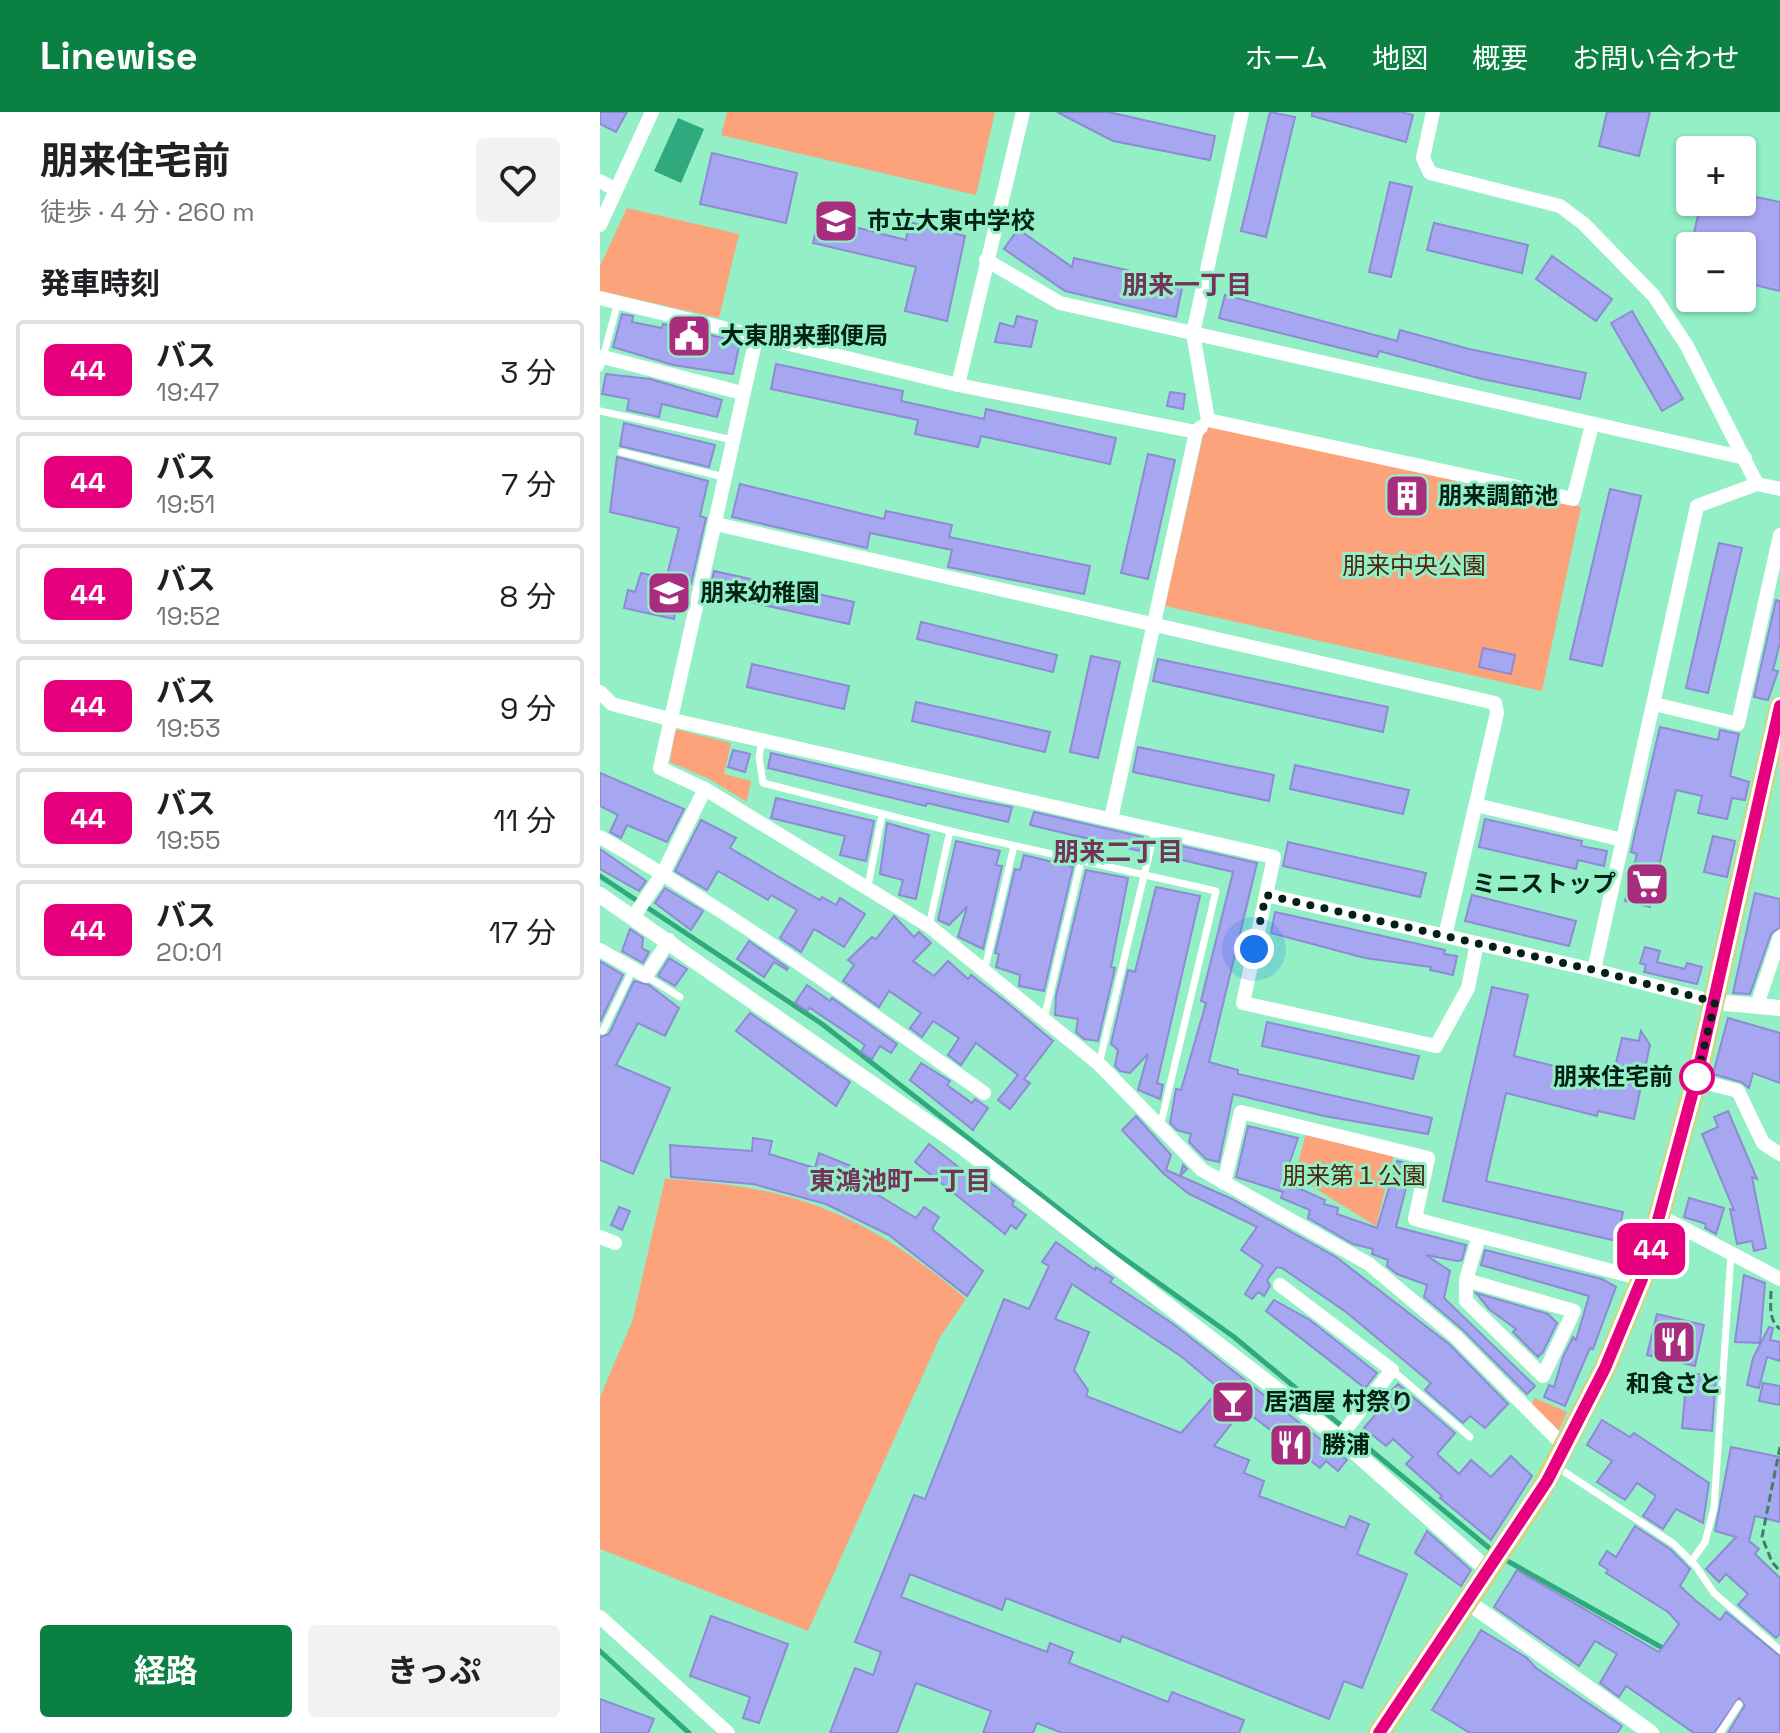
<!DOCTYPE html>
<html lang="ja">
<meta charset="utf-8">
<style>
:root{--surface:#fff;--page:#f2f2f2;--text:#202124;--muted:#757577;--line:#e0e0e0;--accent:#0b8043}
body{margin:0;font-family:"Space Grotesk","Noto Sans JP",sans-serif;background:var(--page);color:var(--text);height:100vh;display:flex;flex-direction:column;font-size:30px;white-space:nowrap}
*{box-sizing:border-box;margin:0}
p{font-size:26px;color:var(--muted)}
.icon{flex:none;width:44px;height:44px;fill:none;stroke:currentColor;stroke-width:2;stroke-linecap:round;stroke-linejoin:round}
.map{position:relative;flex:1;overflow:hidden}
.side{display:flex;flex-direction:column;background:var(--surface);width:600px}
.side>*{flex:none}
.badge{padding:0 16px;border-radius:12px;font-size:28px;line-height:52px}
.tools{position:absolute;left:1076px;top:24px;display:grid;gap:16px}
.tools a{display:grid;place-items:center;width:80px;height:80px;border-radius:8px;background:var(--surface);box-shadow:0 2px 6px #0004;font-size:40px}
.you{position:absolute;width:40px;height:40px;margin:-20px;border:6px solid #fff;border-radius:50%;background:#1a73e8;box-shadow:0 0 0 12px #1a73e833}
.map>.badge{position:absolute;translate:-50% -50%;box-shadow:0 0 0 4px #fff}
h2{padding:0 40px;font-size:30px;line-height:72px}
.round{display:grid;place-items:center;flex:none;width:84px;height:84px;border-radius:8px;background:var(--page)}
.summary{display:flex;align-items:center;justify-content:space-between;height:136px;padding:0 40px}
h1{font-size:38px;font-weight:700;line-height:60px}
.action{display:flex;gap:16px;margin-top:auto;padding:16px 40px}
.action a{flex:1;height:92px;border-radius:8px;background:var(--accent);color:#fff;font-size:32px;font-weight:700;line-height:92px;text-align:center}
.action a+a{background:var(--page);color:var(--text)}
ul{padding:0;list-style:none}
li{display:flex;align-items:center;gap:24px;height:100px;margin:0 16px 12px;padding:0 24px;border:4px solid var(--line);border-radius:8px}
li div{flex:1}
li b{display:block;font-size:30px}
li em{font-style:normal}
li .badge{min-width:88px;font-weight:700;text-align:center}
header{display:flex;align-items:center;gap:48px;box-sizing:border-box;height:112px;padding:0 40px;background:var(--accent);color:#fff}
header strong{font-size:38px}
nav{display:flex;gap:44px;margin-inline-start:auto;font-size:28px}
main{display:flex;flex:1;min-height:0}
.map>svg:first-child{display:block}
</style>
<header>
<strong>Linewise</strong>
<nav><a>ホーム</a><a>地図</a><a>概要</a><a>お問い合わせ</a></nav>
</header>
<main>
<section class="side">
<div class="summary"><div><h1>朋来住宅前</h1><p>徒歩 · 4 分 · 260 m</p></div><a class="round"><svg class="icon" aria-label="heart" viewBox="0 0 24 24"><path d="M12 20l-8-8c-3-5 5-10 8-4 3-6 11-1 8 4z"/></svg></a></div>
<h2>発車時刻</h2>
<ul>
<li><span class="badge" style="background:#e6007e;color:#fff">44</span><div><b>バス</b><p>19:47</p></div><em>3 分</em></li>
<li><span class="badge" style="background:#e6007e;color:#fff">44</span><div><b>バス</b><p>19:51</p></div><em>7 分</em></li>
<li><span class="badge" style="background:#e6007e;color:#fff">44</span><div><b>バス</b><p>19:52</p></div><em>8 分</em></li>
<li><span class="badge" style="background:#e6007e;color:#fff">44</span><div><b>バス</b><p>19:53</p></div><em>9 分</em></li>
<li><span class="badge" style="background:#e6007e;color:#fff">44</span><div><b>バス</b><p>19:55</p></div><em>11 分</em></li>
<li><span class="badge" style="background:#e6007e;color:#fff">44</span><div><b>バス</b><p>20:01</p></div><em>17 分</em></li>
</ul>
<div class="action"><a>経路</a><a>きっぷ</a></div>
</section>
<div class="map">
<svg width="1180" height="1621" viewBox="0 0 1180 1621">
<rect width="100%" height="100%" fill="#92efc6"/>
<g fill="#fda37c">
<polygon points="127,0 395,0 376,83 121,23"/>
<polygon points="27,96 139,122 119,206 0,179 0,154"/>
<polygon points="611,312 981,395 942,579 565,494 604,320"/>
<polygon points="75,617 131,631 124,662 151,669 147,690 109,667 70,650"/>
<polygon points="706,1021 794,1042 776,1114 695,1064"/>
<path d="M65,1067C195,1074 266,1102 366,1187L340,1225L208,1519L0,1437V1285L32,1210Z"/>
<polygon points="935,1286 967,1300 958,1320 930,1295"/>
</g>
<polygon fill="#2fa97d" points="78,6 104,17 81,71 54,59"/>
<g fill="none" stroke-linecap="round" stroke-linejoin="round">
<g stroke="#2fa97d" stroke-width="5">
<polyline points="0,764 222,912 504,1132 634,1225 894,1440"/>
<polyline points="902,1446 1068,1539"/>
<polyline points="0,1539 89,1621"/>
</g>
</g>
<g fill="#a7a6f0" stroke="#8d8bd3" stroke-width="2" fill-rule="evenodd">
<polygon points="0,0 27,0 16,20 0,12"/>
<polygon points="457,0 508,0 615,24 610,48 513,29"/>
<polygon points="670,0 695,5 666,125 641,119"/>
<polygon points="712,0 801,0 813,3 806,30 712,4"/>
<polygon points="1007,0 1050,0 1039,44 999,34"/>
<polygon points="112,41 197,61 186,111 100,92"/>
<polygon points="790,70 812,75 791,165 769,160"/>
<polygon points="1142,82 1180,90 1180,179 1142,170 1142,134 1091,134 1101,90 1142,90"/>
<polygon points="219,106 306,128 309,110 365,124 347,209 305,199 316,155 213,131"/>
<polygon points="834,111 928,133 922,161 827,138"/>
<polygon points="418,117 472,155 474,146 583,171 576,205 465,179 404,137"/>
<polygon points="952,144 1012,187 996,209 936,167"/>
<polygon points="625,183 797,229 800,218 869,237 986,261 980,287 882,267 779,239 777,245 619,206"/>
<polygon points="1032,199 1083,287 1062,299 1011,211"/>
<polygon points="22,202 33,204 32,210 62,216 63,212 140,230 133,262 73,253 13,235"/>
<polygon points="417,204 437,209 431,235 395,230 400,211 414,215"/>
<polygon points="176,252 303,279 301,289 384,307 386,297 516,326 510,352 381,324 378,335 315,322 318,308 171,277"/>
<polygon points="6,262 50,267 122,288 117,305 62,292 59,305 27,298 29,287 2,282"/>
<polygon points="570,280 585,282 583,297 567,294"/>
<polygon points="24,311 115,333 109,355 20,334"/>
<polygon points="548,342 575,348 548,467 521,461"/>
<polygon points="17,345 108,369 100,404 106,406 91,472 82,470 74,507 24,496 28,478 35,480 41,461 66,467 79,416 10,400"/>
<polygon points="789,371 828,379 824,396 786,388"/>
<polygon points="140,372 284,407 286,399 352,413 349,425 490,454 484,482 348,455 352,438 270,421 267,436 132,405"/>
<polygon points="1010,377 1041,384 1002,554 970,547"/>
<polygon points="1119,431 1142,436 1108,581 1086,576"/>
<polygon points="114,459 254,490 249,512 113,482 114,477 110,477"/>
<polygon points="1180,489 1180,531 1173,558 1178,559 1168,588 1154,585 1176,488"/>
<polygon points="321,510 457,543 453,560 317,527"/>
<polygon points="883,536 915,543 911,562 879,555"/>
<polygon points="491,544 520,550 498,646 470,640"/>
<polygon points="558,547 788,595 783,620 553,569"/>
<polygon points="152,552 249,574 244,597 147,575"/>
<polygon points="316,590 450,620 445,640 312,609"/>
<polygon points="1060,615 1118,628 1120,618 1139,622 1130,664 1149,670 1145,688 1132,686 1127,707 1098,701 1102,684 1076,678 1050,795 1025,789 1037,742 1031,740 1035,721"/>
<polygon points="538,635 674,663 669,689 533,660"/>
<polygon points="133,638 150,642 145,660 128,655"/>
<polygon points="171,641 359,685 412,695 408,710 327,691 326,694 168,656"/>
<polygon points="695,653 809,678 803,702 690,677"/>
<polygon points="0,661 84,697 67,730 27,713 21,726 10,720 18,703 0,694"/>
<polygon points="176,686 274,709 266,749 240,743 245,724 171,706"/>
<polygon points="434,700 543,725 540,739 430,713"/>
<polygon points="885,707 982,729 981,734 1007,739 1004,754 978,748 976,757 879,735"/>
<polygon points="101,708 136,726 130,736 181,766 220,788 222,785 236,793 240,786 265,802 244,835 214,817 201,840 180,826 197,798 171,783 168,788 118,759 107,778 75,759"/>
<polygon points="287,711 329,723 316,787 299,783 303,768 280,762"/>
<polygon points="1113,724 1135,729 1127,765 1104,760"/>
<polygon points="356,729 400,739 396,753 402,754 383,837 358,825 367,795 349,813 338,808"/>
<polygon points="564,730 657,751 609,950 638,958 638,962 832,1006 828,1022 724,1004 633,982 619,1050 606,1047 589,1030 591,1022 577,1018 570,1011 576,977 581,978 606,891 601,889 633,760 561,743"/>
<polygon points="688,730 826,761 820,785 683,754"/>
<polygon points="0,737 46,769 39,779 0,757"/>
<polygon points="424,743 473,755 444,879 419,874 420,863 396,855 399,842 395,841 415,757 420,758"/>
<polygon points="486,758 528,766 511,855 515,856 498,929 484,927 476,920 478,907 455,903 456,884"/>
<polygon points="556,775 600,784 557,971 563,973 560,987 538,978 548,942 530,961 520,959 515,954 518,938 511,932 528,858 535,860"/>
<polygon points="65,776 103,799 91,818 55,791"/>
<polygon points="1155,781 1180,787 1180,815 1171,822 1150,882 1133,881"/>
<polygon points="872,783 976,809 969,834 865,809"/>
<polygon points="675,800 845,838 844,842 857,844 853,863 830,858 831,855 765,846 671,821"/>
<polygon points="294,804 314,825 319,820 331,831 313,849 334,864 348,849 368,867 371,863 410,893 453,929 424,967 430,971 410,997 398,988 418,963 376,931 361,953 348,943 359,926 333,909 322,925 310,916 321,901 289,879 279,895 243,869 254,853 248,848 272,825 276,827"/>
<polygon points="30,817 43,826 42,836 49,840 43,851 22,839"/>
<polygon points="149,829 188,856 187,858 174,850 164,865 137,847"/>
<polygon points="1045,835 1060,839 1057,850 1085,857 1087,851 1102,855 1097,872 1044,860 1046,853 1040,851"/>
<polygon points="69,846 87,857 75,874 58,864"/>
<polygon points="0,849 23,863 0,910"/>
<polygon points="34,869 49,873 79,896 65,924 38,911 16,953 70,976 33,1062 0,1048 0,925 9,922"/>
<polygon points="207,873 230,889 232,886 297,932 291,941 280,934 272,947 261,940 265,933 210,896 207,899 195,891"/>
<polygon points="892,875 928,883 914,944 962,956 960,964 1010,976 1022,926 1039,929 1041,919 1050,933 1034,1007 998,999 997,1004 906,981 886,1069 1023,1100 1017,1129 843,1089"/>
<polygon points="150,901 250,970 236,994 136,919"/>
<polygon points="1128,906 1180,921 1180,971 1153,961 1149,976 1141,970 1113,962"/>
<polygon points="667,910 819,944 813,967 662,934"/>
<polygon points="321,951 350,969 347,973 372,991 375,987 388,996 373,1018 310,968"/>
<polygon points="1128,999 1157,1067 1152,1065 1166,1136 1154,1139 1152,1129 1137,1132 1130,1097 1134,1098 1102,1022 1118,1015 1114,1005"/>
<polygon points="536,1004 571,1043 566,1058 580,1064 583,1053 587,1057 580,1064 632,1087 736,1145 849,1232 908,1292 885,1316 870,1304 863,1311 825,1278 831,1271 746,1200 682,1156 677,1155 667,1168 670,1174 664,1184 658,1180 652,1187 645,1182 663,1153 641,1138 657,1115 589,1082 564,1062 522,1018"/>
<polygon points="648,1014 698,1026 684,1067 699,1071 698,1076 725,1088 724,1092 738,1096 737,1102 777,1116 797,1049 812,1052 796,1115 866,1133 862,1148 857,1149 826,1143 850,1159 844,1186 935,1274 927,1282 863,1218 824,1185 827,1173 797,1162 787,1154 788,1148 772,1142 773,1137 753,1132 708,1106 710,1098 681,1086 683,1080 636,1065"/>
<polygon points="153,1026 172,1029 169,1042 215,1056 219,1041 286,1068 278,1083 316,1106 324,1095 339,1105 332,1117 383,1159 367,1184 289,1123 226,1092 153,1072 71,1065 70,1033 152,1039"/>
<polygon points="329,1032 379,1071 383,1065 414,1089 412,1093 426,1103 416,1117 411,1113 405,1122 315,1050"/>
<polygon points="1089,1086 1124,1096 1116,1122 1105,1116 1106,1112 1084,1105"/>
<polygon points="19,1095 30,1099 22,1118 11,1113"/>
<path d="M456,1130L495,1158L496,1155L513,1166L510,1170L572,1211L747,1348L738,1359L726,1349L720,1356L643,1297L614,1334L649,1348L644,1361L664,1369L659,1384L745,1416L750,1404L769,1412L757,1442L807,1462L762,1576L744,1569L729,1607L522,1524L520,1530L406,1486L402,1498L310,1462L301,1485L447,1540L450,1531L473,1540L469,1551L568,1590L572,1580L644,1608L639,1621H462L437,1611L433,1621H383L391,1599L316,1571L297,1621H230L255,1556L273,1563L281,1540L255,1530L314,1383L325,1387L404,1187L429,1197L449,1154L442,1150ZM472,1172L582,1245L620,1277L581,1321L486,1284L488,1278L474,1258L489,1220L455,1207Z"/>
<polygon points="885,1138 1002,1167 1016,1175 993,1237 990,1236 965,1294 944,1285 949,1273 954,1275 963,1245 973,1225 976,1228 989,1184 881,1153"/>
<polygon points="1144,1163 1165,1171 1160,1231 1135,1230"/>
<polygon points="876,1181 948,1202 957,1211 943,1240 938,1245 913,1220 916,1217 890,1198"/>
<polygon points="674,1188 710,1208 777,1261 765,1276 666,1199"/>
<polygon points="1057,1202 1104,1213 1095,1254 1047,1243"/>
<polygon points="1169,1215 1173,1216 1170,1228 1180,1230 1180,1249 1167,1245 1159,1276 1147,1273 1153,1246"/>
<polygon points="1087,1261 1116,1264 1112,1319 1082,1316"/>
<polygon points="1163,1271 1180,1274 1180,1293 1159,1289"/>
<polygon points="798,1272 855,1321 837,1342 859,1362 871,1348 891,1365 911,1344 932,1364 891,1428 840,1386 842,1384 806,1352 813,1345 793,1327 786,1334 764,1316 783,1294 781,1288"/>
<polygon points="1002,1308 1030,1325 1034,1321 1109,1371 1103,1411 1076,1397 1063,1417 1043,1404 1056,1384 1037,1371 1025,1388 997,1370 1012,1349 987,1333"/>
<polygon points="1131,1335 1180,1345 1180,1410 1155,1404 1149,1429 1159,1437 1155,1442 1180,1466 1180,1522 1176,1526 1138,1493 1148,1482 1126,1462 1119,1470 1106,1457 1136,1425 1115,1419"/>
<polygon points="1035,1414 1070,1437 1090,1457 1080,1474 1095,1488 1120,1508 1126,1500 1180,1544 1180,1621 1128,1621 1145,1593 1139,1586 1114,1621 1094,1621 1026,1574 1019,1585 1000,1571 1017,1542 995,1529 979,1554 894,1495 917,1458 1059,1540 1079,1512 1068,1500 1006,1461 1008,1458 999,1452 1007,1439 1016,1445"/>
<polygon points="827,1419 871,1458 861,1474 815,1441"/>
<polygon points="111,1504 188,1532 159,1611 143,1606 150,1585 90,1564"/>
<polygon points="881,1518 927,1546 936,1556 1022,1614 1017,1621 870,1621 832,1598"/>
<polygon points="0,1587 54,1607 48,1621 0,1621"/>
</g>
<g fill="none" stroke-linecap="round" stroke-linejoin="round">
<g stroke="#447e66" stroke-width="3" stroke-dasharray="8 4" stroke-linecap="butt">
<path d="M1171,1179C1171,1193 1168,1208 1180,1217"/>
<polyline points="1180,1335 1162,1425 1172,1450 1180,1459"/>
</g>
<g stroke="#fff" stroke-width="7">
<polyline points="0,256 18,190"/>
<polyline points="0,299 133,328"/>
<polyline points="21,340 124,365"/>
<polyline points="162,628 159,645 163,671 350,719 616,779 560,1015"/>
<polyline points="268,774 282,703"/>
<polyline points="329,814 350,719"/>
<polyline points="384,860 414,734"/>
<polyline points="46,864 80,885"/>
<polyline points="444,907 481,749"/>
<polyline points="3,919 33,857"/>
<polyline points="499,952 555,718"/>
<polyline points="792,1258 870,1325"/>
<polyline points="957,1355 1074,1432 1095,1453 1114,1481 1180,1538"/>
<polyline points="1091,1450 1105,1430 1114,1396 1131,1142"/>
<polyline points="1120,1621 1139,1592"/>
</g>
<g stroke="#fff" stroke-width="14">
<polyline points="833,0 823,46 830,61 960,94 984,112 1054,184 1087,234 1157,372 1180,377"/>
<polyline points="0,69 16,78"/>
<polyline points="0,113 52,0"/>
<polyline points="386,148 460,191 1145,346"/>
<polyline points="0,186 358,273 596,320"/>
<polyline points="3,245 142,281"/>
<polyline points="358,273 423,0"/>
<polyline points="608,308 973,387 992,313"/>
<polyline points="608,308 593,221 642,0"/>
<polyline points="116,412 895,591 897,601 845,824"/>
<polyline points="0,580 12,592 73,608 674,745 666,783 994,858 1115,890"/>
<polyline points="1054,592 1138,612 1180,423"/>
<polyline points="105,677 329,814 499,952 602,1058 769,1152 856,1225 966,1336"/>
<polyline points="876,693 1023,728"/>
<polyline points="511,707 596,320 601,315"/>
<path d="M0,725C134,802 258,892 384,981"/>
<polyline points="666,783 643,891 836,934 868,876 877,831"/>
<polyline points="34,804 63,761 105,677 60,656 157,222"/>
<polyline points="0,838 46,864 69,828"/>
<polyline points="994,858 1097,394 1157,372"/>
<polyline points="1157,893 1180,825"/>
<polyline points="1096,968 1138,979 1163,1031 1180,1042"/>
<polyline points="624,1071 641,1000 828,1046 815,1107 1042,1167"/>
<polyline points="1062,1105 1180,1167"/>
<polyline points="0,1125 15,1131"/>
<polyline points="866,1168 974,1199 943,1264 866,1189 866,1168 879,1124"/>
<polyline points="680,1173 792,1258 739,1326"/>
<polyline points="0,1505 128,1621"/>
</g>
<g stroke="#fff" stroke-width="16">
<polyline points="0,783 360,1033 739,1326 889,1459"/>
<polyline points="1115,890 1180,896"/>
<polyline points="868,1490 1051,1621"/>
</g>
<polyline stroke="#d9d17a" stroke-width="22" points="779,1621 938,1384 1005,1256 1042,1167 1096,968 1180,595"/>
</g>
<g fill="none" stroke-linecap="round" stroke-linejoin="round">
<g stroke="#fff" stroke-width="18">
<polyline id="line" points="779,1621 947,1369 1005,1256 1042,1167 1096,968 1180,594"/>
</g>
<use href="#line" stroke="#e6007e" stroke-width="12"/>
<polyline stroke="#032116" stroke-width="8" stroke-dasharray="0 14.4" points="654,837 666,783 994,858 1115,890 1096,968 1097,965"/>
</g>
<defs>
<g id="school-square" transform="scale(2.3)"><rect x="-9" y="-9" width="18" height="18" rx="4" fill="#a82d7f" stroke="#92efc6"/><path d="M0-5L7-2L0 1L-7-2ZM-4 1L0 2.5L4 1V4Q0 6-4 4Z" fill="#fff"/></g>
<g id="civic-square" transform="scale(2.3)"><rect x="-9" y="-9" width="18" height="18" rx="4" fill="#a82d7f" stroke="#92efc6"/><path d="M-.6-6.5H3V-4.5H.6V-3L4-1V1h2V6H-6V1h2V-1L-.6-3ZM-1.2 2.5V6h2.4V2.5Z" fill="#fff"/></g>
<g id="building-square" transform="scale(2.3)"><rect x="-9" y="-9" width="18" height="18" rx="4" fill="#a82d7f" stroke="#92efc6"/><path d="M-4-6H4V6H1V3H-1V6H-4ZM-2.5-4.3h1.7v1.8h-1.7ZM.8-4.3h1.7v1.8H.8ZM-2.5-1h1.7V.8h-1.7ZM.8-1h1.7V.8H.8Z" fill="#fff"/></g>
<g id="supermarket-square" transform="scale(2.3)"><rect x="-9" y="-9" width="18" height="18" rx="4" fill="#a82d7f" stroke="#92efc6"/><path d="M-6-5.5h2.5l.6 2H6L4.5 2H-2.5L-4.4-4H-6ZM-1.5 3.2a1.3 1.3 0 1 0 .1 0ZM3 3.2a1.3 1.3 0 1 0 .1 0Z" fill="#fff"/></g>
<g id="restaurant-square" transform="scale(2.3)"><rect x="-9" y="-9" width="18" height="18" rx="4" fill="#a82d7f" stroke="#92efc6"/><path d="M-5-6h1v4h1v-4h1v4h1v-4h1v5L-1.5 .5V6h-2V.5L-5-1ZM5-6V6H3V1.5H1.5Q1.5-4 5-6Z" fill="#fff"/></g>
<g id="bar-square" transform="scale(2.3)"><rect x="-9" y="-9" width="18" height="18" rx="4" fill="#a82d7f" stroke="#92efc6"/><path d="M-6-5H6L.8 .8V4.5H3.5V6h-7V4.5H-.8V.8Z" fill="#fff"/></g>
</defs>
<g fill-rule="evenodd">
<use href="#school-square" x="236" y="109"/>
<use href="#civic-square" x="89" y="224"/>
<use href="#building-square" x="807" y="384"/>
<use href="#school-square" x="69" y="481"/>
<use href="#supermarket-square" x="1047" y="772"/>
<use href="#restaurant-square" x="1074" y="1230"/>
<use href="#bar-square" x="633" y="1290"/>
<use href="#restaurant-square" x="691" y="1333"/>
</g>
<circle fill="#fff" stroke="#e6007e" stroke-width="4" cx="1097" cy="965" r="16"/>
<g text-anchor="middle" stroke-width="6" stroke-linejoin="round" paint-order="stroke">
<g font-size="24" font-weight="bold" fill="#032116" stroke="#92efc6" text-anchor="start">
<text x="267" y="117">市立大東中学校</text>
<text x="120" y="232">大東朋来郵便局</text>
<text x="838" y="392">朋来調節池</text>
<text x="100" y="489">朋来幼稚園</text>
<text x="1016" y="780" text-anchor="end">ミニストップ</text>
<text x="1074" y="1280" text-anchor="middle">和食さと</text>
<text x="664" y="1298">居酒屋 村祭り</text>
<text x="722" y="1341">勝浦</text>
</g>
<g font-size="24" fill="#52250f" stroke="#92efc6">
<text x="814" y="462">朋来中央公園</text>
<text x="754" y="1072">朋来第１公園</text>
</g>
<g font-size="24" font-weight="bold" fill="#032116" stroke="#92efc6" text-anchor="end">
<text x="1073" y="973">朋来住宅前</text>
</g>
<g font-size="26" font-weight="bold" fill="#72345a" stroke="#92efc6">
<text x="587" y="182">朋来一丁目</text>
<text x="518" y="749">朋来二丁目</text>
<text x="300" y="1078">東鴻池町一丁目</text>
</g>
</g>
</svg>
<div class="tools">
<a>+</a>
<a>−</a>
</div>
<div class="you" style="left:654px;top:837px"></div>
<b class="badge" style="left:1051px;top:1137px;background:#e6007e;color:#fff">44</b>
</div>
</main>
